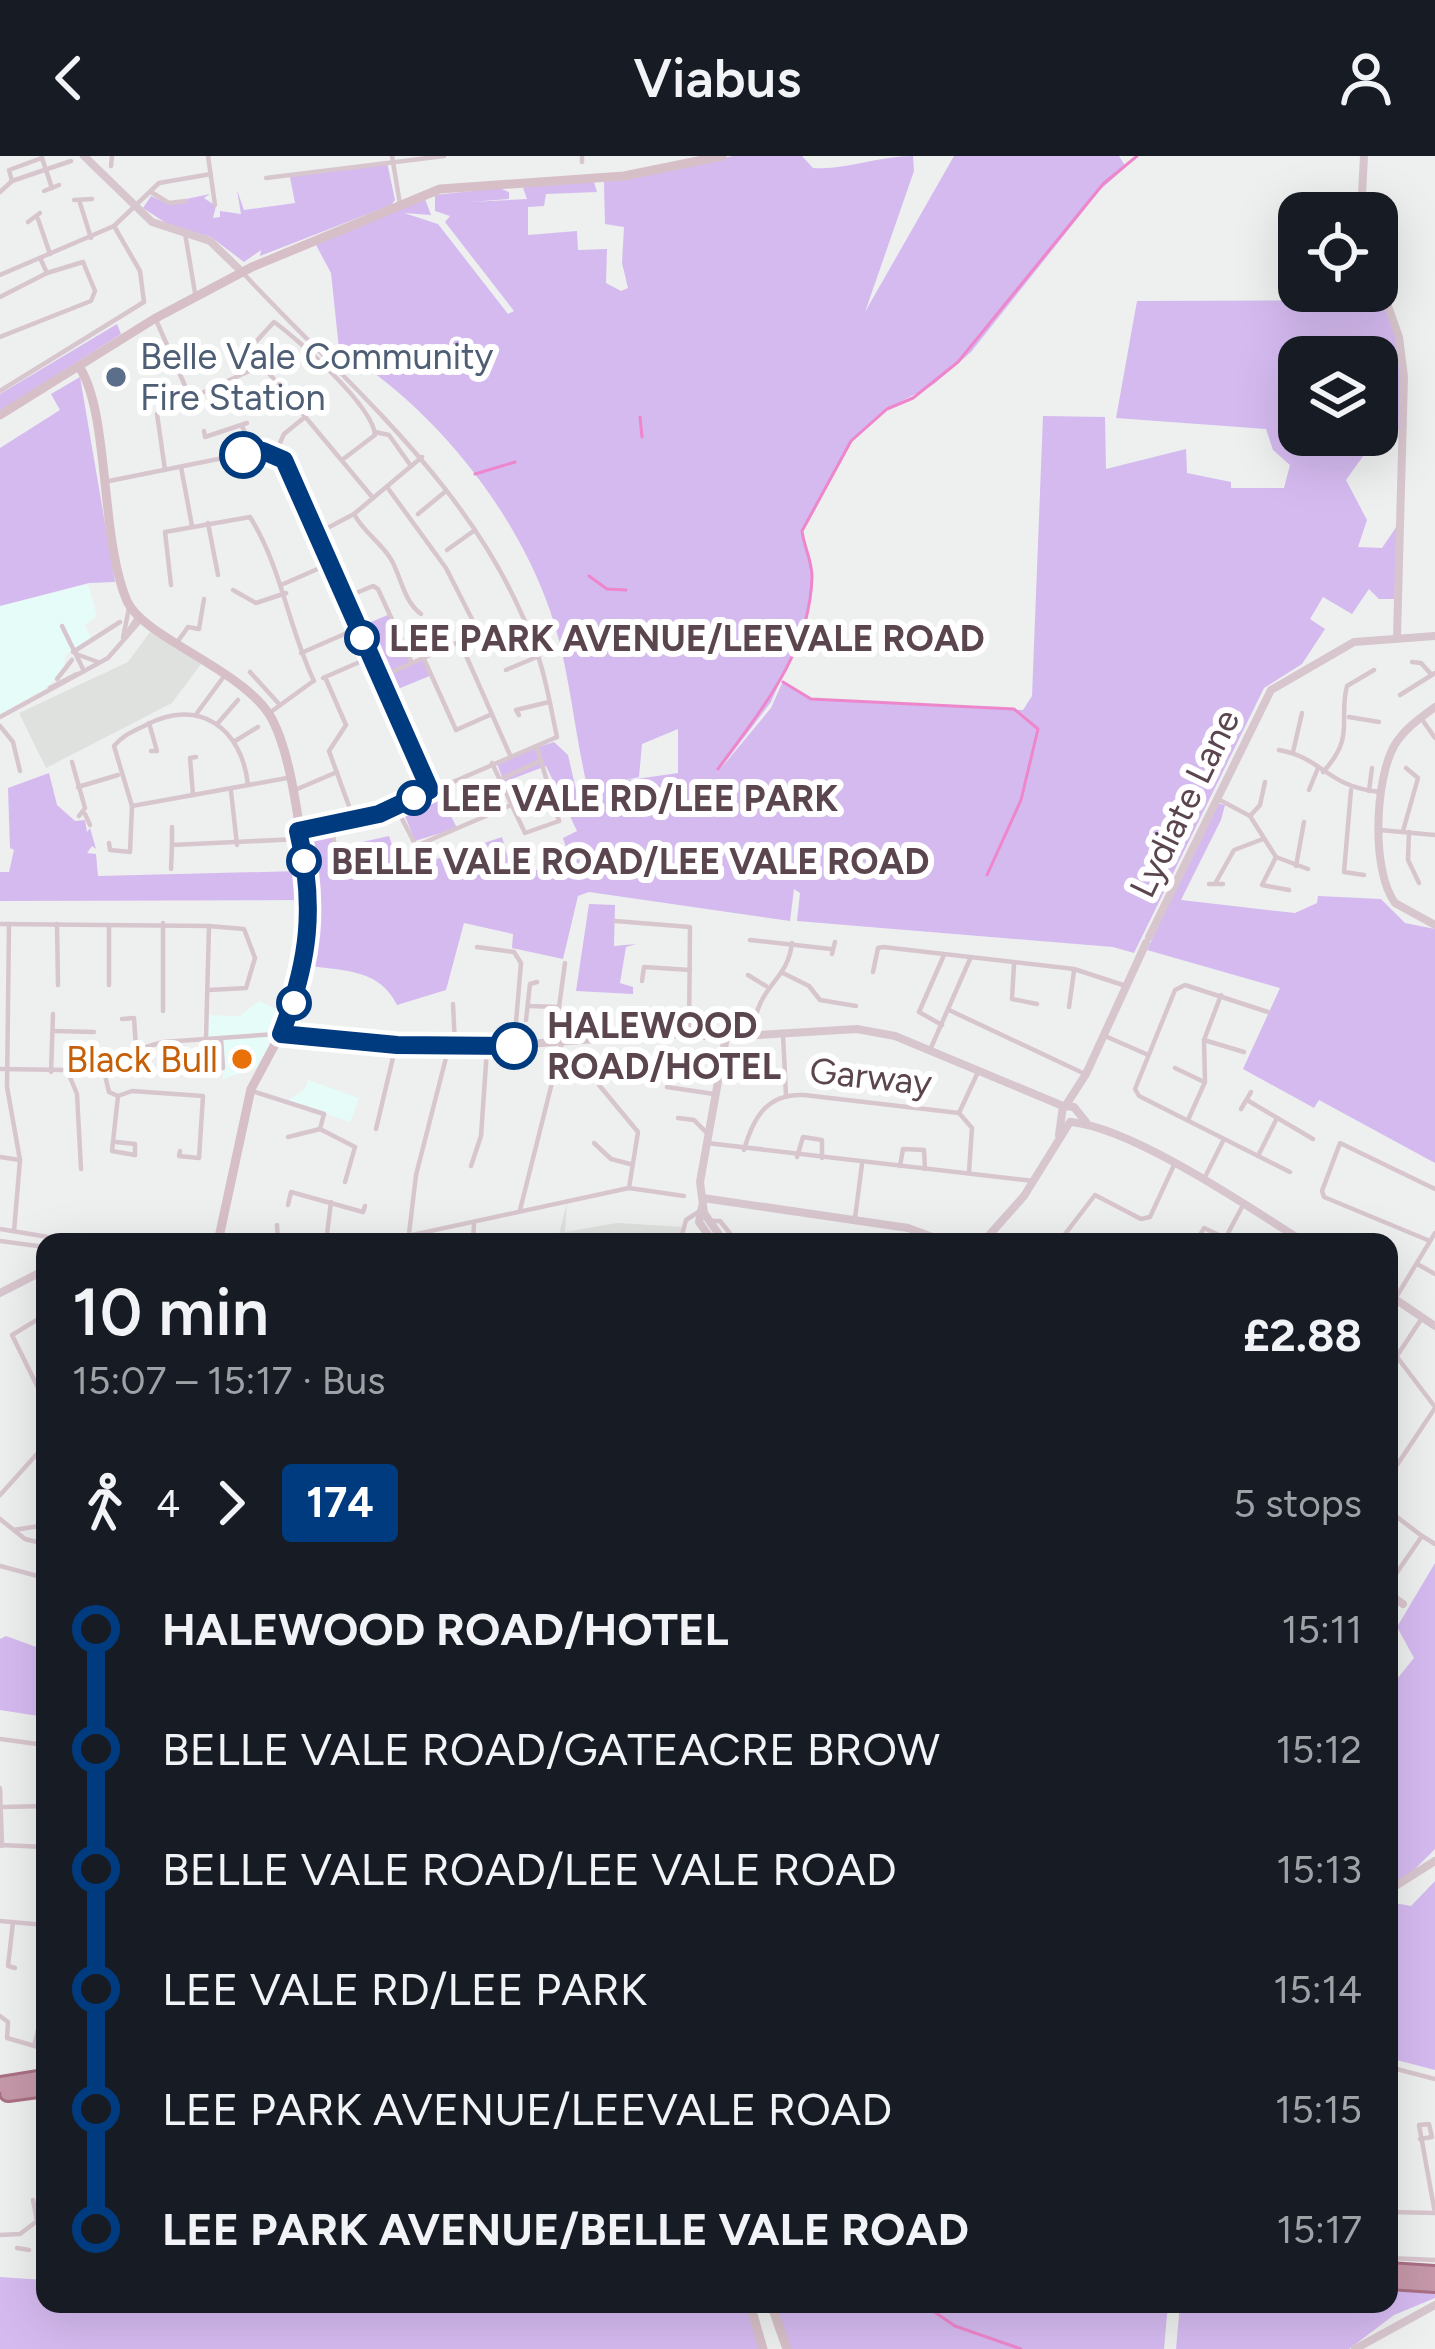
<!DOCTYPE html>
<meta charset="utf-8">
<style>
:root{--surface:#171b24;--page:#242831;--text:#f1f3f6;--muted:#9ea1a6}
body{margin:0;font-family:Figtree,sans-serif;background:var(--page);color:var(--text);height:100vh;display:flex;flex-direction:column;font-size:45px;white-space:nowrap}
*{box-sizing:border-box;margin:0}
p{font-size:39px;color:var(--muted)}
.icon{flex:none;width:66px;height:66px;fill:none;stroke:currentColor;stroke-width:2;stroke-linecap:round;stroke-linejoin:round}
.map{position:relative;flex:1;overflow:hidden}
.details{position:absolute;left:36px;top:1077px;width:1362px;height:1080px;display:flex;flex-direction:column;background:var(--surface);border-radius:24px;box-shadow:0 12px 48px #0002}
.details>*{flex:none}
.badge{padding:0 24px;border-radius:9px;font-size:42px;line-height:78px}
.buttons{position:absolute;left:1278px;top:36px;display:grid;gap:24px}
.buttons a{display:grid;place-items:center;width:120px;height:120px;border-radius:24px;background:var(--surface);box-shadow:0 12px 48px #0002;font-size:60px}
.map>.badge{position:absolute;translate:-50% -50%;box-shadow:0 0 0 6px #fff}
.legs{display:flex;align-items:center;gap:18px;height:132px;padding:0 36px;font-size:39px}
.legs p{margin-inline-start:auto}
.summary{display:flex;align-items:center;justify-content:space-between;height:204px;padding:0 36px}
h1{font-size:66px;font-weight:600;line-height:90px}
ul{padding:0 36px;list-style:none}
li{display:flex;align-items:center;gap:42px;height:120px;font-size:45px}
li i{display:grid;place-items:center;width:18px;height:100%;margin:0 15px;background:currentColor}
li i::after{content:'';width:30px;height:30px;margin:-15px;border:9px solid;border-radius:50%;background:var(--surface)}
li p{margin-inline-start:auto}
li:first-child i{background:linear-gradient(#0000 50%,currentColor 0)}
li:last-child i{background:linear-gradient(currentColor 50%,#0000 0)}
header{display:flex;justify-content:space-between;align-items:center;height:156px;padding:0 36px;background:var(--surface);font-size:54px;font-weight:600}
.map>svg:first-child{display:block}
</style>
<header><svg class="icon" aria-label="back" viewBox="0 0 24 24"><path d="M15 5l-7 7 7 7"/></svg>Viabus<svg class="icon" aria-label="person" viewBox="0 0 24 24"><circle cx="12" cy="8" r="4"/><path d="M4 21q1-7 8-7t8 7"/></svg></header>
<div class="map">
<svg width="1435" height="2193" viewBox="0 0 1435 2193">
<rect width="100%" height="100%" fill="#edf0ee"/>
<g fill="#e6fcf8">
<polygon points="88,428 97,460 85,469 92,484 66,498 63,517 43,534 0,558 0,450"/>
<polygon points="259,845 286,857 257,912 223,923 222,888 203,879 204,859 240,860"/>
<polygon points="308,924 359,942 350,966 288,944 304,934"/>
</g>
<g fill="#dfe1df">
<polygon points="150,476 201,508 172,547 46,612 19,557 128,506"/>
<polygon points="567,1047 565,1076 617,1067 682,1071 679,1086 557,1086"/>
</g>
<g fill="#d5baf0" fill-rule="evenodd">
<path d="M733,0H802L813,12C848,14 878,0 913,0L914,15L865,156L954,0H1119L1126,11L1100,34L971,196L934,228L887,253L854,282L801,376L813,420L808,461L771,546L717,617L771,552L783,525L811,543L1023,554L1032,540L1043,260L1105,261L1106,313L1186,293L1187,317L1231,326V332H1284L1290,309L1273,294L1266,273L1116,262L1137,145L1385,144L1399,181L1402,274L1377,272V201H1299V279L1376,282L1346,324L1367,364L1358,391L1382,392L1399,367L1394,443H1379L1369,433L1352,458L1323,441L1310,463L1325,473L1302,508L1264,532L1134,797L1113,791L797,765L800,737L794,733L790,765L589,736L578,740L563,803L512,792L513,778L464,767L446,834L397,849C380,814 347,815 311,810L312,758L300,686L331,669L339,711L332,714L353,713L349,689L389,680L401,715L502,681L511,713L565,715L569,701L563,682L577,675L546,610L504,626L496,605L554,586L568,599L579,647L582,631L587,630C576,582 571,532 559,484C529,369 439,254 339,193L331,117L315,87L425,43L431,59L404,57L438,68L508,158L514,155L445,66L450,60L435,55V39L499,32L509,36V43L470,46L527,43L523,32L530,29L594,26L597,36L546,38L544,50L528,51V79L577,75L578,94L607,93L606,127L621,135L628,132L622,107L624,71L605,68L604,26ZM678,573V617L622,625L639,621L642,588Z"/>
<polygon points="387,6 395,44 391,49 260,100 261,94 244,106 211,81 169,69 143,52 151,40 167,47 210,38 204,42 216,50 213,62 220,61 220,55 241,58 237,34 244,54 295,47 290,21"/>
<polygon points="117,168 121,178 0,255 0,238"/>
<polygon points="80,221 115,426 89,427 0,450 0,292 60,254 51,238"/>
<polygon points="390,458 412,507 424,502 432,519 388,537 357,472"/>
<polygon points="49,617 57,649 75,665 85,664 87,676 90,672 96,693 92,690 87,697 96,698 98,720 300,715 305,744 0,745 0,716 9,716 14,694 10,692 8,632"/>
<polygon points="440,638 457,672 415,685 403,655"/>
<polygon points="1216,647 1225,649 1221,664 1181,744 1295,757 1317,747 1318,740 1381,743 1405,767 1435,773 1435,1007 1319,944 1314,952 1243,913 1280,832 1147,794"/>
<polygon points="589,748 615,749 614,790 636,788 626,791 620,827 633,831 633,838 576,835"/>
<polygon points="1435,1407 1435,1693 1400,1728 1389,1725 1389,1533 1414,1502 1397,1471"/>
<polygon points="45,1476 45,1561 0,1554 0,1483 6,1480 39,1492"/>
<polygon points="1435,1725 1435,1914 1389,1902 1389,1746 1411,1750"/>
<polygon points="0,2121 45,2124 45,2148 749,2148 762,2193 0,2193"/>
<polygon points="1389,2130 1435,2131 1435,2142 1394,2159 1349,2193 1176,2193 1180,2148 1389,2148"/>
<polygon points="772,2148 1168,2148 1164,2193 788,2193"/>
</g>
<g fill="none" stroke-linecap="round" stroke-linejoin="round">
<g stroke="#ee86cc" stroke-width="3">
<polyline points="640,261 642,281"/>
<polyline points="475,318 515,306"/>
<polyline points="589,420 607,433 626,434"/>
<polyline points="783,526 811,543 1014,553 1038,573 1021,644 987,719"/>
<path d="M718,613C760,555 810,497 812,421C812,404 804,391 802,375L851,285L887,253L913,242L958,206L1103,28L1137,0"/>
<polyline points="923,2148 955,2170 1021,2193"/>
</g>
<g stroke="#aa6f84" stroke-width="20">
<g id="trunk">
<polyline points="0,1929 45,1922"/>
<polyline points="8,1937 45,1932"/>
<polyline points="1389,2115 1435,2118"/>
<polyline points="1389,2125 1435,2128"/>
</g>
</g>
<g stroke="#d8c6ce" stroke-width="4.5">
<polyline points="375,276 389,279 411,310"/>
<polyline points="197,557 225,519"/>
<polyline points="456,574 492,558"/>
<polyline points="235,585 258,571"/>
<polyline points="537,592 559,665"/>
<polyline points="499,624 540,605"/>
<polyline points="295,634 337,616"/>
<polyline points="331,669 339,711"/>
</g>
<g stroke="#d8c6ce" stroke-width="4.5">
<polyline points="208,0 215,49"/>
<polyline points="392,0 400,48"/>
<polyline points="582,0 582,6"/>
<polyline points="111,10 112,0"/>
<polyline points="266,22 444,0"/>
<polyline points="12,25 9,14 42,2 52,32"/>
<polyline points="44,35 59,29"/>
<polyline points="0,36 12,25 71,5"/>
<polyline points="151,36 169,47 186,45"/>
<polyline points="74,44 92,43"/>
<polyline points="80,47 91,82"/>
<polyline points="38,63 50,98"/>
<polyline points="28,66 40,57"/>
<polyline points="185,77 195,137"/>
<path d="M242,116C353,235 485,340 538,500C547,526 551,554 557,581L379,658L304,674"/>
<polyline points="0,119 114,70 159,27 211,18"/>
<polyline points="0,141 47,117"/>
<polyline points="156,164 190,241"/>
<polyline points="0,181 91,145 95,135 83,106 47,117 41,104"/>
<polyline points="0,235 144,146 140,115 114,70"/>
<polyline points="242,270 253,296"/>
<polyline points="204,275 205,281 247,267"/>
<polyline points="275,298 284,278 305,261"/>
<path d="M342,304L375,279C373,250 298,183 274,166L253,189L262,209L373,342"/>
<polyline points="181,311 192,370"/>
<polyline points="165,314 157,258 262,209"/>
<polyline points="104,326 253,296 283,304 430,634"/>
<path d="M354,358C364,377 383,388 392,405C402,424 404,445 421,458"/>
<polyline points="418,358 446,335"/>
<polyline points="208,367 218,419"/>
<polyline points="316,378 354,358 422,301"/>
<polyline points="447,394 475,374"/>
<path d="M171,429L165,376L250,361C282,412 288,471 314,525"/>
<polyline points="281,429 329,408"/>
<polyline points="233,434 256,447 286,437"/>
<polyline points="344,442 373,430 378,433 412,507"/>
<polyline points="62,470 83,513"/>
<polyline points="479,477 499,467 505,478"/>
<polyline points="125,480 138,460"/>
<polyline points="123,482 129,452"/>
<polyline points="178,485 188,471 199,473 204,443"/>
<polyline points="460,486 510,599"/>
<polyline points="73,496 120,466"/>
<polyline points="301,497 356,473"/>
<polyline points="76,498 98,506"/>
<polyline points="424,503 456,574"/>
<polyline points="1412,506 1421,507 1430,517"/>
<polyline points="506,514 539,500"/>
<polyline points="250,516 280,549"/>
<polyline points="325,521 346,569 329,595 354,664"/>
<polyline points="381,521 479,477 446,412 387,331"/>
<polyline points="323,522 371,501"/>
<polyline points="57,523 72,504"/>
<polyline points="50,532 77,518"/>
<polyline points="1400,539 1435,517"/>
<polyline points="268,558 312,526"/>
<polyline points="519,559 516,554 549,546"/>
<polyline points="0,561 108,502 141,464"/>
<polyline points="1349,561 1379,566"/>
<polyline points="1421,562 1435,582"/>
<polyline points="149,567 157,595 151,595"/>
<polyline points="218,567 238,544"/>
<polyline points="0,570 13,586 20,615"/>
<path d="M1279,594C1324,602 1326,631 1381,636"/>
<polyline points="1293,596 1302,557"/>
<polyline points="72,606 85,652 79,660"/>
<polyline points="492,607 525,677 559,665"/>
<path d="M1323,616C1356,580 1338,564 1347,530L1374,514"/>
<polyline points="78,631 118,619"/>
<polyline points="1309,634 1318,612"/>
<polyline points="1351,634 1344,716 1364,719"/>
<polyline points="231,635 237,689"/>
<polyline points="1369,635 1372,612"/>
<polyline points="193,639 190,602 196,601"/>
<polyline points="1216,642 1250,660 1276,701 1308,713"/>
<polyline points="132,650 287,622"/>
<polyline points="396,651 416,690 509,650"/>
<polyline points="85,658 90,669"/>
<polyline points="1250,660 1260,649 1265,626"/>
<polyline points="172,671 172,689"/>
<polyline points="1380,674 1435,679"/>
<polyline points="1403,675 1418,622 1406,612"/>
<polyline points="1409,676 1408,704 1419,727"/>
<path d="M109,687L110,694L130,696L132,650L114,590C123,579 134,575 146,569C199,541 242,572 248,629"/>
<polyline points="1276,701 1262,729 1289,734"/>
<polyline points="1296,710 1304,666"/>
<polyline points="171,713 172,689 299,683"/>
<polyline points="1216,726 1234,694 1263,683"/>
<polyline points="1209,728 1223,728"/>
<polyline points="615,765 690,771 689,877"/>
<polyline points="0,768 209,770 206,882"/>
<polyline points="9,768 7,931 20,1004 14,1075"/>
<polyline points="57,768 58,829"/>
<polyline points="209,770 244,773 255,802 246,832 209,834"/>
<polyline points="750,784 831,793"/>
<polyline points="477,791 514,796 521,807 514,890"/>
<polyline points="832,798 835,786"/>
<polyline points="1014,808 1012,843 1037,848"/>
<polyline points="873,816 878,792 883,791 1074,813 1126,830"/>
<polyline points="783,817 809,830 820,844 856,850"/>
<polyline points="748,819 766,830"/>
<polyline points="642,825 644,811 690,814"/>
<polyline points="109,829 109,770"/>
<polyline points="453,848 455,890"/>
<polyline points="529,850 559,851"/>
<polyline points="1069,851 1074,815"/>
<polyline points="949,854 1085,918"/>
<polyline points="163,855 163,767"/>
<polyline points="1268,856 1185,829 1175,834 1135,933 1139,940 1290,1016"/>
<polyline points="122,863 134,862 136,892"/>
<polyline points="526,864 530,828 537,826"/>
<polyline points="942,869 919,856 944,799"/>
<polyline points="53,875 94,876"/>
<polyline points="576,875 601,874"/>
<path d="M753,877C757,827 787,828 792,787"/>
<polyline points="421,879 452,880"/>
<polyline points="783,879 786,939"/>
<polyline points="1105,880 1146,898"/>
<polyline points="221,882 223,912"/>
<polyline points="1204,884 1244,896"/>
<polyline points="930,894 970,803"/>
<polyline points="162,898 179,898"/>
<polyline points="102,907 109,936 118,940 112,995 135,999"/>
<polyline points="1175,912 1202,925"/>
<polyline points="0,913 67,914 163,886 277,878"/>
<polyline points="67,914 77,938 81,1013"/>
<polyline points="51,916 53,858"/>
<polyline points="599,929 638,976 629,1032"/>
<polyline points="667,931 714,938"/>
<polyline points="252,935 324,958 320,973 355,991 345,1026"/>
<polyline points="118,940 132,935 203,940 199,1002 179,1000 180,995"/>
<polyline points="1247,944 1313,983"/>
<polyline points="1241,953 1251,936"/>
<polyline points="959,957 978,916"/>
<polyline points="678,962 694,964 706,976"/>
<polyline points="1188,964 1205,926 1204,884 1221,839"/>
<polyline points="376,973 396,889"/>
<polyline points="288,981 320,973"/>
<polyline points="116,986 135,988 135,999"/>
<polyline points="594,987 611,1003 630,1008"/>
<polyline points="707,987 1034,1025"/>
<path d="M744,994C753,962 767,937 804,939L959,957L972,972L969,1016"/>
<polyline points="1258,1000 1277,962"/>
<polyline points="0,1001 20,1004"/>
<polyline points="797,1001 803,981 822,984 822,1002"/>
<polyline points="471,1010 481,980 487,893"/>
<polyline points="900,1010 903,993 924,994 925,1013"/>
<polyline points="1205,1021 1223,985"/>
<polyline points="288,1049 291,1036 363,1056 365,1050"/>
<polyline points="520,1054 562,887 559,851 565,807"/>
<polyline points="855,1062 862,1008"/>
<polyline points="711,1065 720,1065 737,1086"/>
<polyline points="277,1069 278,1086"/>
<polyline points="0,1073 78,1086"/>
<polyline points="1226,1081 1243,1049"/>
<polyline points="0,1085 45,1091"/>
<polyline points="1430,1085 1324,1041 1322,1035 1340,987 1435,1033"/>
<polyline points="326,1086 331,1046"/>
<polyline points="380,1086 629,1032 684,1040"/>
<polyline points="408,1086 416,1019 449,890"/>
<polyline points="473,1086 474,1068"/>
<polyline points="680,1086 686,1064 700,1055"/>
<polyline points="1059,1086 1095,1039 1141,1063 1150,1061 1174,1009"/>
<polyline points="1196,1086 1204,1072 1234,1086"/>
<polyline points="1419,1109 1435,1118"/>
<polyline points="1395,1143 1435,1077"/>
<polyline points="45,1159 12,1179 45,1246"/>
<polyline points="1397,1201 1435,1251"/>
<polyline points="1389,1212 1422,1162"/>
<polyline points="1389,1321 1435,1252"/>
<polyline points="0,1339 45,1289"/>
<polyline points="1389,1355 1422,1380 1389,1428"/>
<polyline points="0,1363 25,1383 45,1388"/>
<polyline points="14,1374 45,1369"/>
<polyline points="1422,1380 1435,1388"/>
<polyline points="0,1410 45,1422"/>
<polyline points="0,1583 45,1589"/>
<polyline points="0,1632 2,1690"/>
<polyline points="4,1651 45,1650"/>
<polyline points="0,1689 45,1691"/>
<polyline points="0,1765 45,1769"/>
<polyline points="13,1766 8,1810 15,1812"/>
<polyline points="0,1860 8,1866 7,1882 45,1893"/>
<polyline points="34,1890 45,1846"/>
<polyline points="1389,1911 1435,1923"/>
<polyline points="1420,1983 1432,1981 1429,1968 1419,1969 1435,2057"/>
<polyline points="33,2044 37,2065"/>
<polyline points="1389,2056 1435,2057"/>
<polyline points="0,2079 20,2078 45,2059"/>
<polyline points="17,2092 29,2094"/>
<polyline points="1389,2102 1435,2104"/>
</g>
<g stroke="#d8c6ce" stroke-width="8">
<polyline points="84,0 152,66 210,85 242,116"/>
<polyline points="1361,57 1364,0"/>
<polyline points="1377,119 1399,181 1404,221 1397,481"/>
<path d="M1435,551C1420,562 1404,573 1394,590C1375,625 1371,714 1395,747L1435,769"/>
<polyline points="1149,781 1271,534 1354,486 1435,480"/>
<polyline points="281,877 487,891 664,878 726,881 857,873 895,880 1063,950"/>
<polyline points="1066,949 1086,918 1146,787"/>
<path d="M1071,966C1133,972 1249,1051 1304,1086"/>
<polyline points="1059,979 1063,950 1074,951 1086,966"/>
<polyline points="703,1042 908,1072 946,1086"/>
<polyline points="702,1051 699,1066 713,1086"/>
<polyline points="724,1086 704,1057 700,1026 726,881"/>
<polyline points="983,1086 1024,1040 1070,966"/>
<polyline points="0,1137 45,1114"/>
<polyline points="1389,1139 1435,1170"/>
<polyline points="1389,1438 1403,1448"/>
<polyline points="1389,1734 1435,1705"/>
<polyline points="1355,2193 1435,2149"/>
</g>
<g stroke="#d7bfc8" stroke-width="9">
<path d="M80,212C110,260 100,383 127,445C143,481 239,512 269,558C293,596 300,682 308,728"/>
<polyline points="0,259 154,163 252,111 440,33 624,20 722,0"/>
<polyline points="218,1086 251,933 281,877 307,806 312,765 309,734"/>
<polyline points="750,2148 763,2193"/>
<polyline points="771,2148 787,2193"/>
</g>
<use href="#trunk" stroke="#c698a9" stroke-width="14"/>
</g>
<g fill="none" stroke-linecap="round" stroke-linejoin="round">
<g stroke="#fff" stroke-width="27">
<path id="line-1" d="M243,299L263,295L284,304L430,634L379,658L298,675C316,750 309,806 281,878L397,889L514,890"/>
</g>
<use href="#line-1" stroke="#003b80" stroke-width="18"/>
</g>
<circle fill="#5c6f8a" stroke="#fff" stroke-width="4.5" cx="116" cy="221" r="12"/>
<g fill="#fff" stroke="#003b80" stroke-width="6">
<circle cx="243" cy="299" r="21"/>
<circle cx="362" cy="482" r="15"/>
<circle cx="414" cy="642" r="15"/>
<circle cx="304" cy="705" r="15"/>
<circle cx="294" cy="847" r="15"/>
<circle cx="514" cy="890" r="21"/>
</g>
<circle fill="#e8710a" stroke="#fff" stroke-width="4.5" cx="242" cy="903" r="12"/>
<g text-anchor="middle" stroke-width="12" stroke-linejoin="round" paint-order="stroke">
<g font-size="36" fill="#4e5e75" stroke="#fff" text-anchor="start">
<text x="140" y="213">Belle Vale Community<tspan x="140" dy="41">Fire Station</tspan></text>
</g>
<g font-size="36" font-weight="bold" fill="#5b454e" stroke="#fff" text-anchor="start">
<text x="389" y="495">LEE PARK AVENUE/LEEVALE ROAD</text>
<text x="441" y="655">LEE VALE RD/LEE PARK</text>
<text x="331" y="718">BELLE VALE ROAD/LEE VALE ROAD</text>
<text x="547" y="882">HALEWOOD<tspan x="547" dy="41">ROAD/HOTEL</tspan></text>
</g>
<g font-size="36" fill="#5b454e" stroke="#fff">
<text transform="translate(1184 647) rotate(-64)" y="13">Lydiate Lane</text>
<text transform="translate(871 920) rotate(6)" y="13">Garway</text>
</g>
<g font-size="36" fill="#c56008" stroke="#fff" text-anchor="end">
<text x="218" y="916">Black Bull</text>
</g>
</g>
</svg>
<div class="buttons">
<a><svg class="icon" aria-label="locate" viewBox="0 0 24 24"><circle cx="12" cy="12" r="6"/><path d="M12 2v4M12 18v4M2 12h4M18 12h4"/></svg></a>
<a><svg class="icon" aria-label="layers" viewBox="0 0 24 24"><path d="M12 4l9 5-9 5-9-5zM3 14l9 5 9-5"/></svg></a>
</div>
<section class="details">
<div class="summary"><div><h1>10 min</h1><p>15:07 – 15:17 · Bus</p></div><b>£2.88</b></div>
<div class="legs"><svg class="icon" aria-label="walk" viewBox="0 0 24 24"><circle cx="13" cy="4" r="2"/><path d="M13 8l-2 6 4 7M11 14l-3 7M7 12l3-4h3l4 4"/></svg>4<svg class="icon" aria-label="forward" viewBox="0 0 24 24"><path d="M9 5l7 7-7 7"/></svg><b class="badge" style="background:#003b80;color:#fff">174</b><p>5 stops</p></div>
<ul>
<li><i style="color:#003b80"></i><b>HALEWOOD ROAD/HOTEL</b><p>15:11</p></li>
<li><i style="color:#003b80"></i><span>BELLE VALE ROAD/GATEACRE BROW</span><p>15:12</p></li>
<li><i style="color:#003b80"></i><span>BELLE VALE ROAD/LEE VALE ROAD</span><p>15:13</p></li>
<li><i style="color:#003b80"></i><span>LEE VALE RD/LEE PARK</span><p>15:14</p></li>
<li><i style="color:#003b80"></i><span>LEE PARK AVENUE/LEEVALE ROAD</span><p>15:15</p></li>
<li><i style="color:#003b80"></i><b>LEE PARK AVENUE/BELLE VALE ROAD</b><p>15:17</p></li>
</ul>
</section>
</div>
